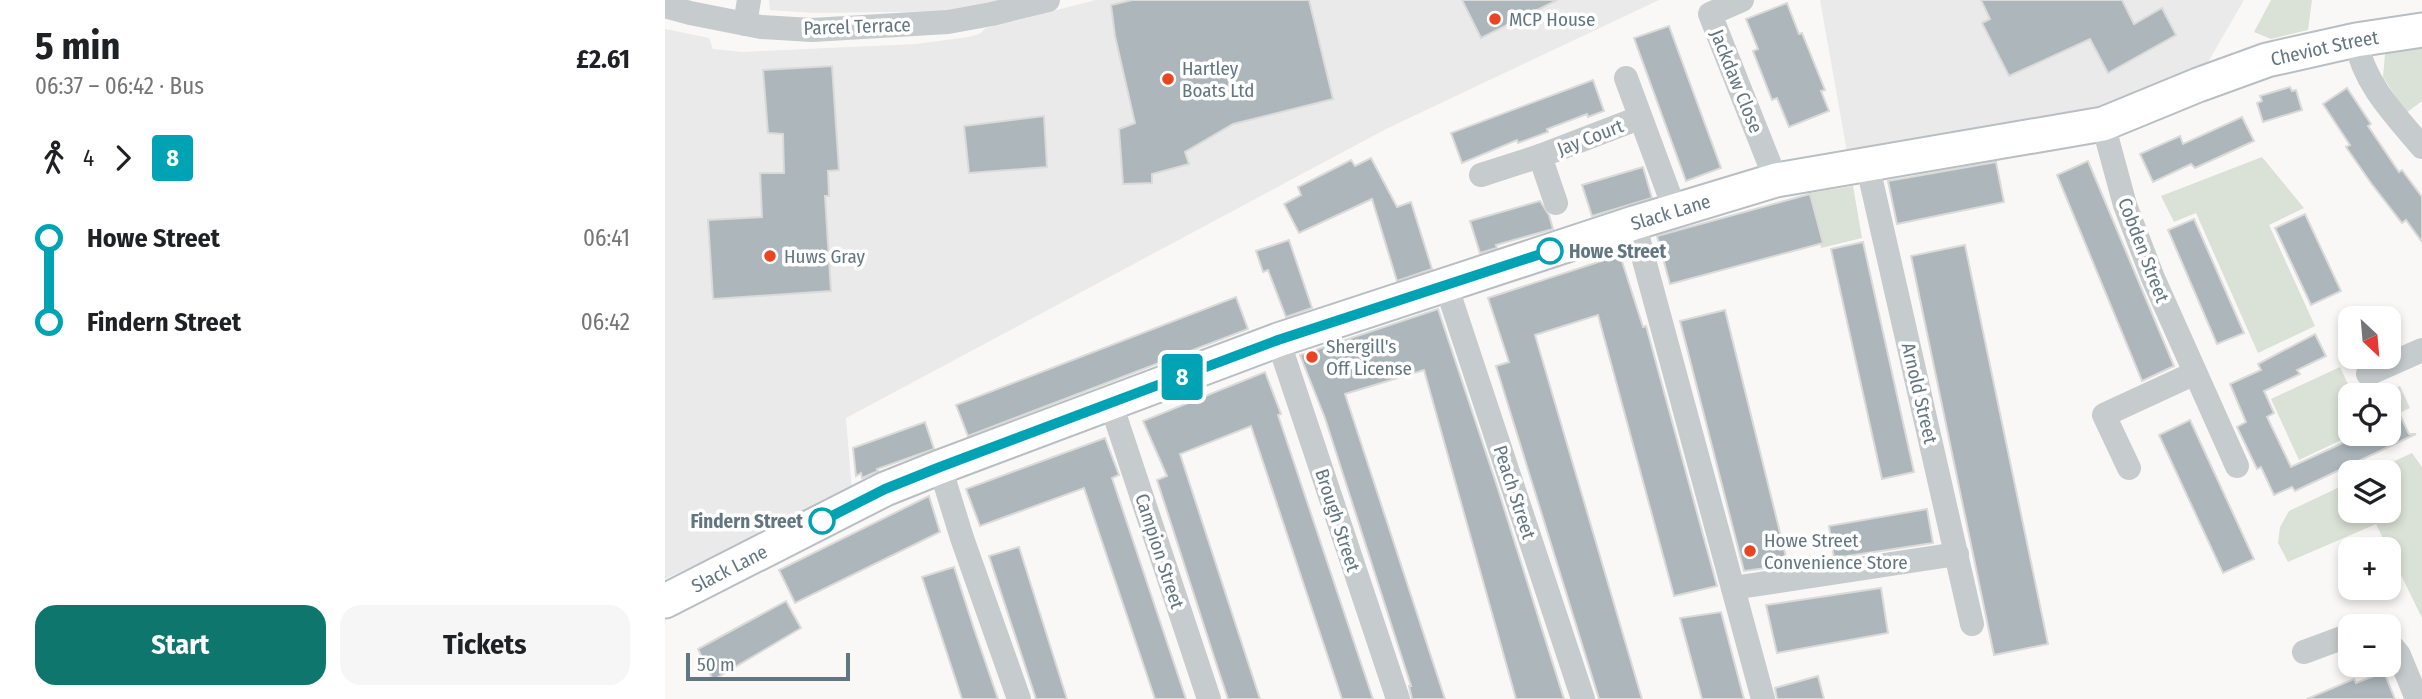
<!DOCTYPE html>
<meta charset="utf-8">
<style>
:root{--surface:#fff;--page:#f6f6f6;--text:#202124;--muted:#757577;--accent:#0f766e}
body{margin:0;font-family:"Fira Sans Condensed",sans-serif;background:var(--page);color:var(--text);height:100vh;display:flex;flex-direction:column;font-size:26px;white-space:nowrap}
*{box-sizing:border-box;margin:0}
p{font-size:23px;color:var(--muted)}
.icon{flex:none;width:38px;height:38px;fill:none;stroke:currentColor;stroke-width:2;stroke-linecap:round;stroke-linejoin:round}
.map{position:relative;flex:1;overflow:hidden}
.sheet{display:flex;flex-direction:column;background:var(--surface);width:665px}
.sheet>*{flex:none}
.badge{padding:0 14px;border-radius:5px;font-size:24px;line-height:46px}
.needle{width:46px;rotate:154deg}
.fabs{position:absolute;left:1673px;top:306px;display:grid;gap:14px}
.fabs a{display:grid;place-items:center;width:63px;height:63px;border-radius:14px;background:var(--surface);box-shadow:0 4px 10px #0003;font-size:35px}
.scale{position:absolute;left:21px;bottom:18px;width:164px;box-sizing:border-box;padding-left:7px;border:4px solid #627682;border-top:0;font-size:19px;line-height:24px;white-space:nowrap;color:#627682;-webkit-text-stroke:5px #fff;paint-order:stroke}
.map>.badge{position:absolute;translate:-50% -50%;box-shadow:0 0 0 4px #fff}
.legs{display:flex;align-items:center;gap:10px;height:77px;padding:0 35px;font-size:23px}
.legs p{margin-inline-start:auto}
.overview{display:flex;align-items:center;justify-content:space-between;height:119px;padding:0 35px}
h1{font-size:38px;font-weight:700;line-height:52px}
.cta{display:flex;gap:14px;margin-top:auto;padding:14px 35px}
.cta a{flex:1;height:80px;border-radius:21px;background:var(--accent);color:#fff;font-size:28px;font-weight:700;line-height:80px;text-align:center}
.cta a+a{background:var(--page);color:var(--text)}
ul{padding:0 35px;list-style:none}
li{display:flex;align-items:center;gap:24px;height:84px;font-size:26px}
li i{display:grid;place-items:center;width:10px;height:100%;margin:0 9px;background:currentColor}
li i::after{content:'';width:18px;height:18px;margin:-9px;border:5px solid;border-radius:50%;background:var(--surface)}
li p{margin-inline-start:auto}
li:first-child i{background:linear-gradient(#0000 50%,currentColor 0)}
li:last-child i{background:linear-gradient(currentColor 50%,#0000 0)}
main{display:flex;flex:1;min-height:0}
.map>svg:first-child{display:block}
</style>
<main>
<section class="sheet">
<div class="overview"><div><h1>5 min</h1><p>06:37 – 06:42 · Bus</p></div><b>£2.61</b></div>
<div class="legs"><svg class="icon" aria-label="walk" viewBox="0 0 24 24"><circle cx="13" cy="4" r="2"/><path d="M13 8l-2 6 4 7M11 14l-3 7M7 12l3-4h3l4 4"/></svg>4<svg class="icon" aria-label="forward" viewBox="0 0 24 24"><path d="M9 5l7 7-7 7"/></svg><b class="badge" style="background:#00a3b4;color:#fff">8</b></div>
<ul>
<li><i style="color:#00a3b4"></i><b>Howe Street</b><p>06:41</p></li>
<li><i style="color:#00a3b4"></i><b>Findern Street</b><p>06:42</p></li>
</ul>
<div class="cta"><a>Start</a><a>Tickets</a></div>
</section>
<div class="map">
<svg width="1757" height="699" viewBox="0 0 1757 699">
<rect width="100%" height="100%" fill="#f9f8f6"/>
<g fill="#e9eae9">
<polygon points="104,0 346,0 304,11 148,13 105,10"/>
<polygon points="431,0 994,0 721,129 181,418 187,492 0,579 0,29 44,38 48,49 78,52 251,44 303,37 314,34 321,28"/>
<polygon points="1155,0 1579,0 1543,62 1425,112 1182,152"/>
</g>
<g fill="#dae1d6">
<polygon points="1606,0 1647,0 1643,30 1606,39 1589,32"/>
<polygon points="1757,42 1757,101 1741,113 1718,77 1720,54 1731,47"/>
<polygon points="1597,157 1639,208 1604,225 1650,326 1593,353 1531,213 1509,222 1496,196"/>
<polygon points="1188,186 1197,238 1156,248 1145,193"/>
<polygon points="1675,367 1688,395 1685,396 1685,434 1689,434 1634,460 1606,399"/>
<polygon points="1735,386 1745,408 1724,418 1724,396 1719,393"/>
<polygon points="1747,453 1757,467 1757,618 1711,524 1623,562 1613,543 1615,527 1624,511 1685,482 1685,511 1724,511 1724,472 1706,472"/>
</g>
<g fill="#acb6bb" stroke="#dadad8" stroke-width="2">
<polygon points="467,0 644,0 668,99 568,124 520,152 524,164 487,174 487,183 458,184 454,129 470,123 450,36 446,5"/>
<polygon points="797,0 892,0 816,38"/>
<polygon points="1316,0 1457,0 1469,24 1497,8 1511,35 1443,73 1425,39 1344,76 1317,23 1325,19"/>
<polygon points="1122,3 1134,34 1137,33 1160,90 1156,91 1164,111 1124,127 1112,98 1107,100 1088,51 1093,49 1081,19"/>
<polygon points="1004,26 1056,168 1021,181 969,38"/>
<polygon points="167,66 174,170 163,171 164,196 160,196 166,291 48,299 43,220 97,217 95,173 119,173 118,134 103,133 98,70"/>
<polygon points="928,80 939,111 923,117 922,114 882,129 883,132 853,143 852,140 797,163 786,133"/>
<polygon points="1625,87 1627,91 1631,90 1637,110 1598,122 1592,103 1597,101 1595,96"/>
<polygon points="1682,88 1706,124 1703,126 1734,172 1737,170 1757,197 1757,242 1741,220 1737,223 1706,183 1681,147 1685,145 1658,104"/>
<polygon points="379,116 382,167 304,173 299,126"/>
<polygon points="1577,117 1589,141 1530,168 1526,164 1488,182 1475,154 1515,136 1518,144"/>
<polygon points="706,158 732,207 746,202 767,269 732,281 707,199 634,233 619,204 636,195 633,187 686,160 690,166"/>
<polygon points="1423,161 1509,366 1477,381 1392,175"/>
<polygon points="1331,162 1339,202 1232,224 1223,181"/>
<polygon points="978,167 987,198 927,216 917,185"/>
<polygon points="1145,194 1158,243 1005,284 992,236"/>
<polygon points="875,201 884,215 888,229 831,245 832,248 815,253 805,221"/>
<polygon points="1640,214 1676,291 1646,305 1610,228"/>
<polygon points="1529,219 1579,333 1552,344 1503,230"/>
<polygon points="624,240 647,308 621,317 603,270 598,272 591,251"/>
<polygon points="1198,242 1249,472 1217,479 1166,249"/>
<polygon points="1300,245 1383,644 1329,655 1246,256"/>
<polygon points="955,255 978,327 981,326 1052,586 1009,596 933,315 870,335 977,699 934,699 831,366 844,362 823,298"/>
<polygon points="571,297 583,329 303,436 291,405"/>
<polygon points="773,309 832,486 899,699 851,699 759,370 680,394 780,699 747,699 744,686 746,686 660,418 635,355"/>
<polygon points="1060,310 1123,565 1079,571 1015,321"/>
<polygon points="1650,334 1661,356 1632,370 1635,374 1599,391 1609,413 1602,417 1626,467 1697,434 1724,434 1724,392 1744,434 1751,434 1630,491 1627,487 1609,495 1596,467 1592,469 1572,427 1581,422 1565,384 1596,370 1593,364"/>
<polygon points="600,372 616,414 613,415 708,699 677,699 586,426 515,454 595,699 563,699 553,669 492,480 502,476 478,421"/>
<polygon points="1525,420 1589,559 1558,573 1494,435"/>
<polygon points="260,422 269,449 212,469 213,471 197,478 196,473 191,476 188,448"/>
<polygon points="440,438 454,475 447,478 521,699 490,699 419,488 315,526 301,489"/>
<polygon points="264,496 275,532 130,603 114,570"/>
<polygon points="1262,509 1268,543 1169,558 1164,526"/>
<polygon points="354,547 402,699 371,699 324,556"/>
<polygon points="289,567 309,629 333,699 297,699 257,577"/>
<polygon points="1216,588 1223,633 1112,653 1101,605"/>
<polygon points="121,601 136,628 48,680 33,649"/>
<polygon points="1056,612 1079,699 1037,699 1015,618"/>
<polygon points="1719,672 1730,699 1642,699 1689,679 1691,683"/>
<polygon points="1153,676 1159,699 1112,699 1110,688"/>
</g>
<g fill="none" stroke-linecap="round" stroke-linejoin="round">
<g stroke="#b8bec2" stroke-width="37">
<g id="secondary">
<path id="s1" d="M0,601L220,489L275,467L613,340L969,223L1111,180L1438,124L1533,85L1602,60L1691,40L1757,30"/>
</g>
</g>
<g stroke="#c6cbcd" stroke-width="24">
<polyline points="1077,0 1045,14 1111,180"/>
<polyline points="0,6 25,13 96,27 147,30 283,22 327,14 383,0"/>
<polyline points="80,24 84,0"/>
<path d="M1691,40C1698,83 1730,115 1757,147"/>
<polyline points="961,78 1010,210"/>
<polyline points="1438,124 1460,205 1488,278 1572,466"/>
<polyline points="1202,163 1307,624"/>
<polyline points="816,175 875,156"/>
<polyline points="891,203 875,156 974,118"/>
<polyline points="969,223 1098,699"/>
<polyline points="781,285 918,699"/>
<polyline points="613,340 733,699"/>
<polyline points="1703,374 1757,350"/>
<polyline points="446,404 544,699"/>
<polyline points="275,467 297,538 354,699"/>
<polyline points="1464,468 1439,415 1530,373"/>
<polyline points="1068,588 1292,554"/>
<polyline points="1724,643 1734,655 1752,699"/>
<polyline points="1639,652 1685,635"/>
</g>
<use href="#secondary" stroke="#fff" stroke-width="33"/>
</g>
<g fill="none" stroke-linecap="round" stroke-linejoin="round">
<g stroke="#fff" stroke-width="16">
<polyline id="line-1" points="157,521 220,489 275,467 613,340 885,251"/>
</g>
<use href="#line-1" stroke="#00a3b4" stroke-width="10"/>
</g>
<g fill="#eb4423" stroke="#fff" stroke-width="2.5">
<circle cx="830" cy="19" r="7"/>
<circle cx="503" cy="79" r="7"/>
<circle cx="105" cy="256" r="7"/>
<circle cx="647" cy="357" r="7"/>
<circle cx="1085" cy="551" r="7"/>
</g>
<g fill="#fff" stroke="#00a3b4" stroke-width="3.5">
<circle cx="885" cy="251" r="12"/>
<circle cx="157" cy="521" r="12"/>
</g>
<g text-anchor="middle" stroke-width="7" stroke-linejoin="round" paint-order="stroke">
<g font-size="19" fill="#627682" stroke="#fff" text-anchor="start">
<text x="844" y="26">MCP House</text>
<text x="517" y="75">Hartley<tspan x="517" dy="22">Boats Ltd</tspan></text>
<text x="119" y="263">Huws Gray</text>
<text x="661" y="353">Shergill's<tspan x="661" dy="22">Off License</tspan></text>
<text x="1099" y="547">Howe Street<tspan x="1099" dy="22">Convenience Store</tspan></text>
</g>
<g font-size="19" fill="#627682" stroke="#fff">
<text transform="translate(192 26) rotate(-2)" y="7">Parcel Terrace</text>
<text dy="7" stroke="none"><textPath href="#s1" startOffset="1757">Cheviot Street</textPath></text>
<text transform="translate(1072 81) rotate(68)" y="7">Jackdaw Close</text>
<text transform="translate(925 137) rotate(-21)" y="7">Jay Court</text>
<text dy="7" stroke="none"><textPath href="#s1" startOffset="1080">Slack Lane</textPath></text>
<text transform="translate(1479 250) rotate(69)" y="7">Cobden Street</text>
<text transform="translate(1255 393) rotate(77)" y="7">Arnold Street</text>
<text transform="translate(850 492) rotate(72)" y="7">Peach Street</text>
<text transform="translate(673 520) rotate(72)" y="7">Brough Street</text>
<text transform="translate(495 551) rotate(72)" y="7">Campion Street</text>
<text dy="7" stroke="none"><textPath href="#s1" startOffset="72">Slack Lane</textPath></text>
</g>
<g font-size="19" font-weight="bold" fill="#627682" stroke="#fff" text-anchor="start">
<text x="904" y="258">Howe Street</text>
<text x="138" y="528" text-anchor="end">Findern Street</text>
</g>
</g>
</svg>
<div class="fabs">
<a><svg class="needle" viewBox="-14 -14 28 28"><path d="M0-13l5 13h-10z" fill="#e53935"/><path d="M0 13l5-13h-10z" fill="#757577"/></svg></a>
<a><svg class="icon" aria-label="locate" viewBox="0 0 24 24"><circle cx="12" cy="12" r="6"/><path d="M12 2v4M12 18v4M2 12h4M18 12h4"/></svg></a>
<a><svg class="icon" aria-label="layers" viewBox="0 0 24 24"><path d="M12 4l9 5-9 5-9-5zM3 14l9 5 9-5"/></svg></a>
<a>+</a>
<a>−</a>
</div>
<div class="scale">50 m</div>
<b class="badge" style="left:517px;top:377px;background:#00a3b4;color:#fff">8</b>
</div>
</main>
